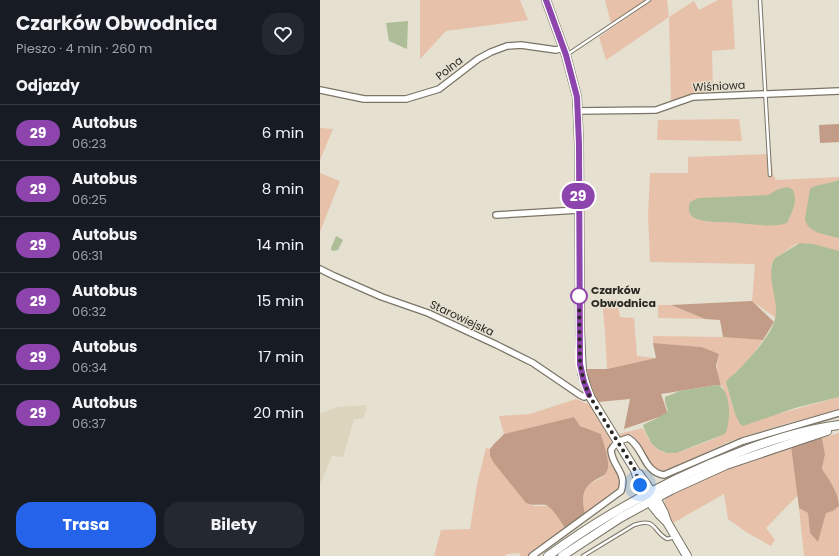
<!DOCTYPE html>
<html lang="pl">
<meta charset="utf-8">
<style>
:root{--surface:#171b24;--page:#242831;--text:#f1f3f6;--muted:#9ea1a6;--line:#363941;--accent:#2563eb}
body{margin:0;font-family:Poppins,sans-serif;background:var(--page);color:var(--text);height:100vh;display:flex;flex-direction:column;font-size:15px;white-space:nowrap}
*{box-sizing:border-box;margin:0}
p{font-size:13px;color:var(--muted)}
.icon{flex:none;width:22px;height:22px;fill:none;stroke:currentColor;stroke-width:2;stroke-linecap:round;stroke-linejoin:round}
.map{position:relative;flex:1;overflow:hidden}
.sheet{display:flex;flex-direction:column;background:var(--surface);width:320px}
.sheet>*{flex:none}
.badge{padding:0 8px;border-radius:13px;font-size:14px;line-height:26px}
.you{position:absolute;width:20px;height:20px;margin:-10px;border:3px solid #fff;border-radius:50%;background:#1a73e8;box-shadow:0 0 0 6px #1a73e833}
.map>.badge{position:absolute;translate:-50% -50%;box-shadow:0 0 0 2px #fff}
h2{padding:0 16px;font-size:15px;line-height:36px}
.round{display:grid;place-items:center;flex:none;width:42px;height:42px;border-radius:16px;background:var(--page)}
.head{display:flex;align-items:center;justify-content:space-between;height:68px;padding:0 16px}
h1{font-size:19px;font-weight:700;line-height:30px}
.primary-button{display:flex;gap:8px;margin-top:auto;padding:8px 16px}
.primary-button a{flex:1;height:46px;border-radius:16px;background:var(--accent);color:#fff;font-size:16px;font-weight:700;line-height:46px;text-align:center}
.primary-button a+a{background:var(--page);color:var(--text)}
ul{padding:0;list-style:none}
li{display:flex;align-items:center;gap:12px;height:56px;padding:0 16px;border-top:1px solid var(--line)}
li div{flex:1}
li b{display:block;font-size:15px}
li em{font-style:normal}
li .badge{min-width:44px;font-weight:700;text-align:center}
main{display:flex;flex:1;min-height:0}
.map>svg:first-child{display:block}
</style>
<main>
<section class="sheet">
<div class="head"><div><h1>Czarków Obwodnica</h1><p>Pieszo · 4 min · 260 m</p></div><a class="round"><svg class="icon" aria-label="heart" viewBox="0 0 24 24"><path d="M12 20l-8-8c-3-5 5-10 8-4 3-6 11-1 8 4z"/></svg></a></div>
<h2>Odjazdy</h2>
<ul>
<li><span class="badge" style="background:#8e44ad;color:#fff">29</span><div><b>Autobus</b><p>06:23</p></div><em>6 min</em></li>
<li><span class="badge" style="background:#8e44ad;color:#fff">29</span><div><b>Autobus</b><p>06:25</p></div><em>8 min</em></li>
<li><span class="badge" style="background:#8e44ad;color:#fff">29</span><div><b>Autobus</b><p>06:31</p></div><em>14 min</em></li>
<li><span class="badge" style="background:#8e44ad;color:#fff">29</span><div><b>Autobus</b><p>06:32</p></div><em>15 min</em></li>
<li><span class="badge" style="background:#8e44ad;color:#fff">29</span><div><b>Autobus</b><p>06:34</p></div><em>17 min</em></li>
<li><span class="badge" style="background:#8e44ad;color:#fff">29</span><div><b>Autobus</b><p>06:37</p></div><em>20 min</em></li>
</ul>
<div class="primary-button"><a>Trasa</a><a>Bilety</a></div>
</section>
<div class="map">
<svg width="519" height="556" viewBox="0 0 519 556">
<rect width="100%" height="100%" fill="#e5e0d0"/>
<polygon fill="#ddd4be" points="47,405 44,418 34,419 23,457 12,456 0,484 0,414 17,407"/>
<g fill="#e7c1aa">
<polygon points="100,0 200,0 208,20 126,31 100,59"/>
<polygon points="285,0 328,0 291,23"/>
<polygon points="332,0 347,0 349,17 374,1 379,10 398,0 412,0 415,49 392,51 393,92 351,101 349,17 286,60 279,37"/>
<polygon points="419,119 422,141 337,140 338,120"/>
<polygon points="0,128 13,129 0,160"/>
<path d="M451,154L453,174L456,180L519,177V180C511,184 503,185 495,186L519,237V251L476,244L455,258L451,266L457,308L456,314L460,319L454,322L456,318L432,301L435,264L330,262L328,215L330,173H368V157Z"/>
<polygon points="0,173 20,181 0,232"/>
<polygon points="297,299 300,317 314,318 317,356 336,358 287,369 285,333 282,300"/>
<polygon points="338,305 351,305 385,319 338,318"/>
<path d="M333,336L403,337L443,340L431,357L406,382L415,414H458L519,397V410L465,424L408,442L350,470L340,471L332,465L317,440L311,434L301,438L299,434L323,428C336,456 346,457 373,447C383,443 394,439 405,434L404,389C396,380 396,365 399,354L382,347L333,343Z"/>
<path d="M256,399L270,405L292,439L288,452L300,478V488L265,514C261,493 263,486 283,477L287,458L281,434L260,426L254,417L184,434L179,416L210,414Z"/>
<polygon points="519,433 519,501 515,490 502,469 505,454 502,438"/>
<polygon points="471,446 478,495 446,528 455,540 451,546 426,532 408,519 404,494 353,523 347,512 344,501 350,495 405,469"/>
<polygon points="166,448 170,449 170,456 206,503 214,506 230,506 245,528 209,556 201,556 199,553 187,554 185,556 114,556 121,530 150,529 157,484"/>
<polygon points="519,506 519,556 484,556 479,508 488,513 490,533 498,541 506,513 513,511"/>
</g>
<g fill="#c29c86">
<polygon points="519,124 519,142 500,143 499,125"/>
<polygon points="432,301 454,322 443,340 403,337 400,320 385,319 351,305"/>
<polygon points="333,343 382,347 399,354 396,366 401,386 397,385 341,394 348,414 304,429 310,399 278,402 267,381 264,369 287,369 336,358"/>
<path d="M254,417L260,426L281,434C283,443 291,462 287,471C285,476 280,477 275,480C261,489 262,499 265,514L245,528C241,522 232,507 226,505C218,503 216,507 206,503L174,463L170,456V449L174,444L184,434Z"/>
<path d="M502,438L505,454L502,469C509,480 519,493 519,506L513,511L506,513L498,542L490,533L488,513L479,508L471,446Z"/>
</g>
<g fill="#acbd97">
<polygon points="88,21 87,49 69,41 66,23"/>
<path d="M519,180V238C508,235 487,233 485,219L490,189C495,184 511,184 519,180Z"/>
<path d="M468,187L473,190C478,202 472,212 467,223C451,228 434,224 418,223C407,222 384,223 375,218C368,215 368,208 370,202L378,198L448,195L459,189Z"/>
<polygon points="16,236 23,240 18,250 12,251 11,248"/>
<path d="M480,243L493,244L519,251V397L475,408L423,426L420,424L415,414L406,382C409,377 415,374 419,369C430,358 452,334 455,319C460,301 444,273 455,258Z"/>
<path d="M397,385C412,389 411,423 405,434L356,453H347L339,450L332,444L326,433L323,425C330,421 344,416 348,411L345,402V397L360,391Z"/>
</g>
<g fill="none" stroke-linecap="round" stroke-linejoin="round">
<g stroke="#7a7567" stroke-width="4.5">
<g id="lane">
<polyline points="440,0 450,175"/>
<polyline points="248,54 329,0"/>
<path d="M263,556L314,525C337,517 332,531 347,539L355,537"/>
</g>
</g>
<g stroke="#7a7567" stroke-width="8">
<g id="street">
<polyline points="0,90 44,99 86,99 119,89 158,59 171,52 187,46 201,45 236,50 243,48"/>
<polyline points="258,111 336,110 373,97 519,91"/>
<polyline points="176,215 258,210"/>
<polyline points="0,269 14,276 62,297 108,313 177,345 213,363 260,395 264,397 269,395"/>
<path d="M212,556L301,491C308,473 292,467 291,450C294,444 301,440 308,438C324,447 323,472 344,475L423,441L519,413"/>
</g>
</g>
<g stroke="#7a7567" stroke-width="10">
<g id="secondary">
<path d="M226,0L246,55L257,97L259,144L260,331L262,373L269,395L315,470C320,489 332,509 347,522"/>
<polyline points="319,474 336,498 344,513 347,522 367,556"/>
<path d="M228,556C288,512 355,476 425,450C455,439 487,429 519,425"/>
<polyline points="242,556 300,518 351,490 406,465 507,431"/>
</g>
</g>
<use href="#lane" stroke="#fff" stroke-width="2.5"/>
<use href="#street" stroke="#fff" stroke-width="5.5"/>
<use href="#secondary" stroke="#fff" stroke-width="8"/>
</g>
<g fill="none" stroke-linecap="round" stroke-linejoin="round">
<g stroke="#fff" stroke-width="9">
<polyline id="line" points="226,0 246,55 257,97 259,144 260,364 264,382 269,395"/>
</g>
<use href="#line" stroke="#8e44ad" stroke-width="6"/>
<polyline stroke="#2a2822" stroke-width="4" stroke-dasharray="0 7.2" points="259,296 260,364 264,382 269,395 315,470 320,485"/>
</g>
<circle fill="#fff" stroke="#8e44ad" stroke-width="2" cx="259" cy="296" r="8"/>
<g text-anchor="middle" stroke-width="3" stroke-linejoin="round" paint-order="stroke">
<g font-size="11" fill="#2a2822" stroke="#e5e0d0">
<text transform="translate(129 68) rotate(-38)" y="4">Polna</text>
<text transform="translate(399 86) rotate(-3)" y="4">Wiśniowa</text>
<text transform="translate(142 318) rotate(25)" y="4">Starowiejska</text>
</g>
<g font-size="11" font-weight="bold" fill="#2a2822" stroke="#e5e0d0" text-anchor="start">
<text x="271" y="294">Czarków<tspan x="271" dy="13">Obwodnica</tspan></text>
</g>
</g>
</svg>
<div class="you" style="left:320px;top:485px"></div>
<b class="badge" style="left:258px;top:196px;background:#8e44ad;color:#fff">29</b>
</div>
</main>
